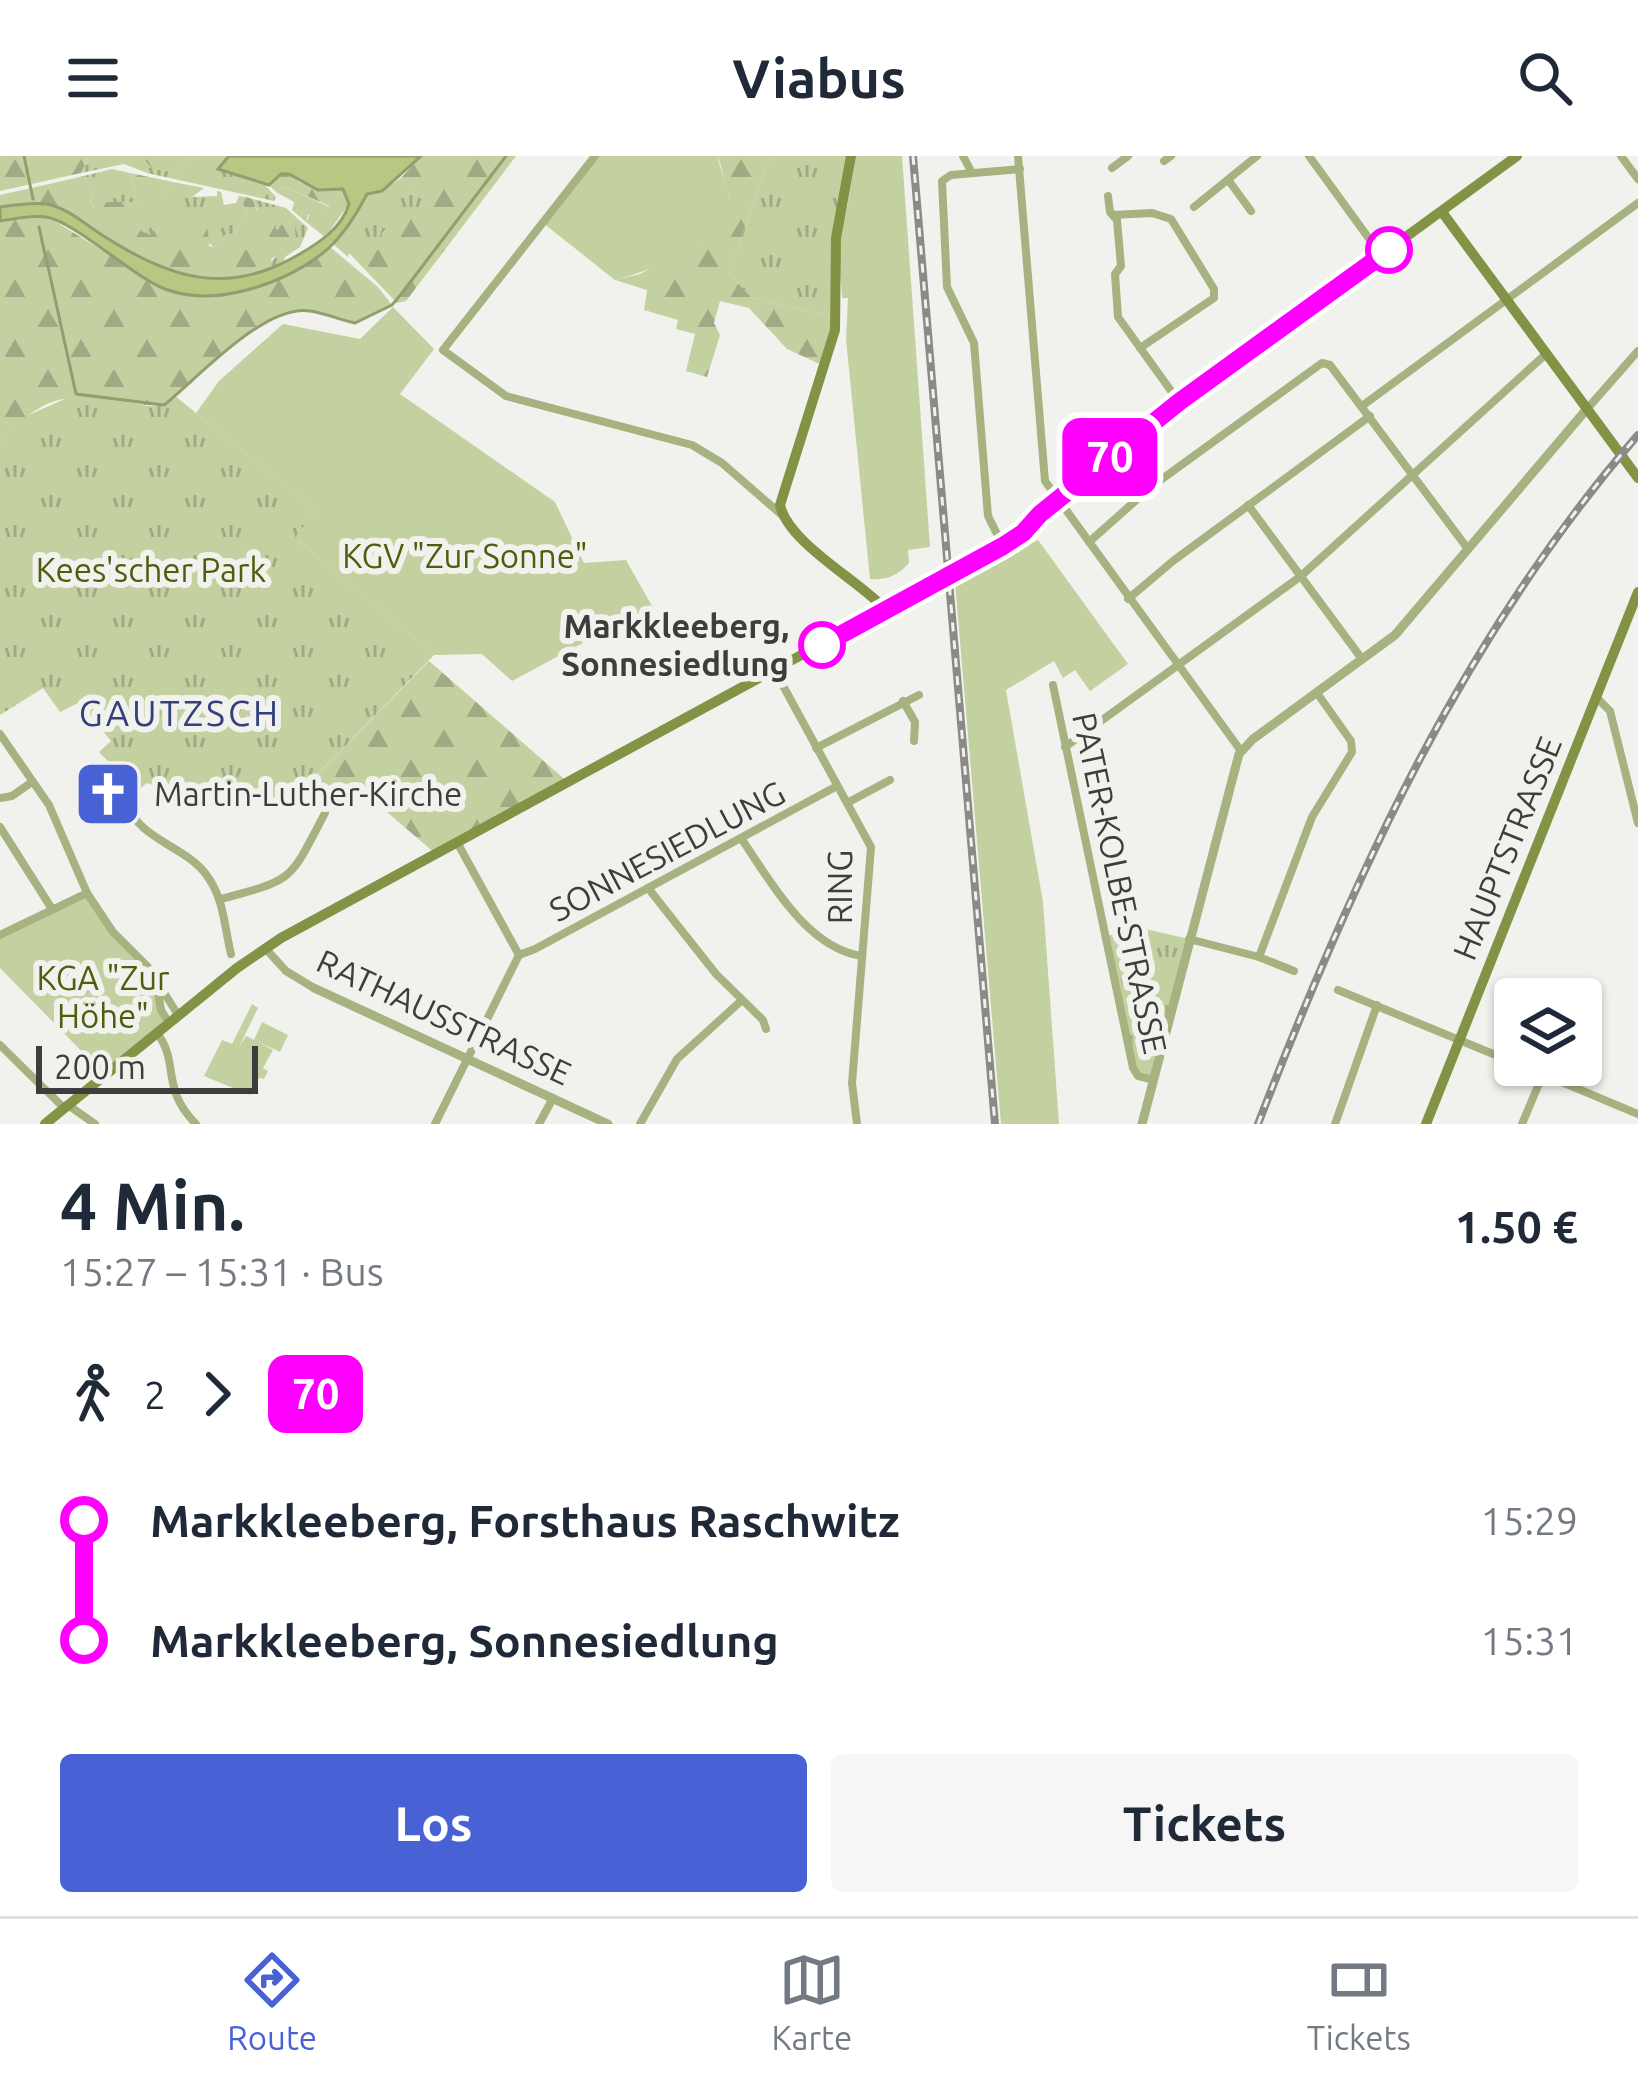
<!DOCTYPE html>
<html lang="de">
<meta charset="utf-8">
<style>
:root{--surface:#fff;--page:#f6f6f7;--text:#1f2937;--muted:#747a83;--line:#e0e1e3;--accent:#4861d5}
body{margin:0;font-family:Ubuntu,sans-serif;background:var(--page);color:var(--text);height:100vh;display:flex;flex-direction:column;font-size:45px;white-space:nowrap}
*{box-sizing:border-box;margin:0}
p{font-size:39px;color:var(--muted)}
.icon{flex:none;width:66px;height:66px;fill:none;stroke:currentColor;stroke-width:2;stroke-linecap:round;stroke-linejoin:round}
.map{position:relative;height:968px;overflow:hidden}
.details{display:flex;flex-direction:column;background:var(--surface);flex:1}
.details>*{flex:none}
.badge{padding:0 24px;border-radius:18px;font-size:42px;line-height:78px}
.controls{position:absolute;left:1494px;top:822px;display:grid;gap:24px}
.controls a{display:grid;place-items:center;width:108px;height:108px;border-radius:12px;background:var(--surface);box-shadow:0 3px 9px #0004;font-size:60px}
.scale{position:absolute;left:36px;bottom:30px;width:222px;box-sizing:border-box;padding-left:12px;border:6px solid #3d3d3b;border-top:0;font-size:33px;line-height:42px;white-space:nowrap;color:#3d3d3b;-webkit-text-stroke:9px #f1f2ed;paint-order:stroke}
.map>.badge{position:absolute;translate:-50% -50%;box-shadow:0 0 0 6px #fff}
.legs{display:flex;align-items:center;gap:18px;height:132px;padding:0 60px;font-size:39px}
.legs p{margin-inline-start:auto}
.summary{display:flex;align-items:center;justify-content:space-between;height:204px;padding:0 60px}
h1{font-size:66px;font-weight:700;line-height:90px}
.action{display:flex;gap:24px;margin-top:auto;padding:24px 60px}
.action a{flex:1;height:138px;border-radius:12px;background:var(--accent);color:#fff;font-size:48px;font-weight:700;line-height:138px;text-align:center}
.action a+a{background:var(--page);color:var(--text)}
ul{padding:0 60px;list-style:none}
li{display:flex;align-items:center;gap:42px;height:120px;font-size:45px}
li i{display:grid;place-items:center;width:18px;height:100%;margin:0 15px;background:currentColor}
li i::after{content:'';width:30px;height:30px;margin:-15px;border:9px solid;border-radius:50%;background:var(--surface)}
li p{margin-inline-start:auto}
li:first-child i{background:linear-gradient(#0000 50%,currentColor 0)}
li:last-child i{background:linear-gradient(currentColor 50%,#0000 0)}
header{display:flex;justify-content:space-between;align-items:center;height:156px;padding:0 60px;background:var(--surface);font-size:54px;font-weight:700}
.menu{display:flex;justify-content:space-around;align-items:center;height:168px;border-top:3px solid var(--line);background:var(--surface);font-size:33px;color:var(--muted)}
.menu a{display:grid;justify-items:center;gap:6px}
.menu .on{color:var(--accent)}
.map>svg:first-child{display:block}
</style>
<header><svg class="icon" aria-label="menu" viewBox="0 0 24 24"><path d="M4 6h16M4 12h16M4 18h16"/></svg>Viabus<svg class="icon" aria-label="search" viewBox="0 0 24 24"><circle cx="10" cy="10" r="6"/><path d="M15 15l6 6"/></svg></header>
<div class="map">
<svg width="1638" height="968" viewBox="0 0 1638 968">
<defs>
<pattern id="grass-tufts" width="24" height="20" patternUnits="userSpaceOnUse" patternTransform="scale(3)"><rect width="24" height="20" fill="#c3d0a0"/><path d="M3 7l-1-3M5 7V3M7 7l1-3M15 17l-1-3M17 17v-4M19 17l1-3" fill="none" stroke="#a0aa84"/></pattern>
<pattern id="forest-firs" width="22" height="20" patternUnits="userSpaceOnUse" patternTransform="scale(3)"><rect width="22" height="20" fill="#c3d0a0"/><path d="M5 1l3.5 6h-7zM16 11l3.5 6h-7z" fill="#a0aa84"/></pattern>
</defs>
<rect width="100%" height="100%" fill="#f1f2ed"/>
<g fill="url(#grass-tufts)">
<polygon points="89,0 141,0 172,16 196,0 229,0 218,13 265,29 276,41 274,45 147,17 124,8 81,17"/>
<polygon points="778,0 851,0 837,162 752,142 729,118 764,14"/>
<polygon points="112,13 130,17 135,34 163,40 173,26 204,32 192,41 217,40 217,35 221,36 224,49 236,47 239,40 246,41 243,48 247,57 235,78 225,79 214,91 174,62 160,62 152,80 141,76 141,52 135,46 94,51 90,47 93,36 84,20"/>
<polygon points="401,22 417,30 413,39 436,44 416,56 380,93 349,97 348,101 333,88 367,37 382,35"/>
<polygon points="284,30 329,51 329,54 308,59 306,66 292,54 294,46 276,36"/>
<path d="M253,43L286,52L308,72L300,91L285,101L283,108L272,112L270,107L296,80C279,75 257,62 253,43Z"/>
<polygon points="76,238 147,250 164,249 175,240 316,354 297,380 299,385 434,499 282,655 225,629 171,635 147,627 137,635 99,596 111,585 80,546 60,556 43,532 0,559 0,285 22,262"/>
<polygon points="1141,772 1189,783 1153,924 1138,920 1106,780"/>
</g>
<g fill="url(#forest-firs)">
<polygon points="0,0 89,0 81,17 0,35"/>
<polygon points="141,0 196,0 172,16 153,13"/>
<polygon points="421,0 516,0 406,145 397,147 349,97 368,84 380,92 382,77 388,70 434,45 413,40 416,30 401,22"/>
<polygon points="718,0 778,0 764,14 729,118 752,142 837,162 824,210 787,193 749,152 720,145 714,167 720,179 707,221 686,215 695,178 676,173 678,164 644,154 647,134 615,124 640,118 704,84 730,43"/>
<polygon points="130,17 173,26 163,40 152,43 135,34"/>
<polygon points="281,18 289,18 301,27 343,33 349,48 325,81 306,66 311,56 327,55 329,50 284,30 276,36 269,29"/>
<path d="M84,20L93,36L90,46L93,51L105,46H135L141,52V75L151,79L160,61L187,60L208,74L209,90L214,91L225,79L235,78L247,57L243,48L246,41L253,43L256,53L272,57L277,74L284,66H294L296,81L283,97L271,103L272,112C200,138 156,114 96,75C81,66 65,52 47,48C32,46 15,49 0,51V39Z"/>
<path d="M48,61L167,134L202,138L324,97L330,91L378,131L392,149L355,167C340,164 325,157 310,155C263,149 198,221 164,249C86,253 68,214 0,285V65Z"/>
<polygon points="429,505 569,627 437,699 366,638 351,651 336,639 325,653 310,644 303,653 282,655"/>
</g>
<g fill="#c3d0a0">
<path d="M595,0H718C719,17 735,39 728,56C717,88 645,117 615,124L543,67Z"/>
<path d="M856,0H902L930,391L908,394L909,407C897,420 887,424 870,423L846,183L848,142H842L839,98Z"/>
<polygon points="393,151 434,193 400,238 555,346 584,407 626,404 652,450 512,525 482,498 434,499 299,385 296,380 316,354 196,257 219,225 283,168 360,183"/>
<polygon points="1038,384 1128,508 1090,535 1075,514 1063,522 1054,505 1006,534 1043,746 1059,968 1001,968 955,426"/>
<polygon points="87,737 113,776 151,815 169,867 105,919 0,812 0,779"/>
<polygon points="252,848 258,852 239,891 246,880 254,884 262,866 288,879 280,896 257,885 273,894 263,912 268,915 264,923 259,922 250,939 204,920 222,884 232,888"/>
</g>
<path fill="#b7c882" stroke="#929e6d" stroke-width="3" d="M229,0H421L382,35L367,38C356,59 342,82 323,97C283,128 215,152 165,133C132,120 74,65 46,61C32,59 14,63 0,65V51C15,49 31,46 46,48C66,51 85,68 102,79C168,121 225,142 298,99C319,87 342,72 349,48L343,33L318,34L289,18H281L269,29L218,13Z"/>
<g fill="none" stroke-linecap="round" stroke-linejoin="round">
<g stroke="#929e6d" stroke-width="3">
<polyline points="24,0 33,43"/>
<polyline points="39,71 46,103"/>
<path d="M47,106L76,238L164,249C198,222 264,148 310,155C325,157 340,164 355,167L392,149L402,137L506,0"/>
</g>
<g stroke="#a6b280" stroke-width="8">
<polyline points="595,0 443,194 506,240 692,289 722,307 783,360"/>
<polyline points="963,0 972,17"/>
<polyline points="1018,0 1045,325 1241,595"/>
<polyline points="1309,0 1381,99"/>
<polyline points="1621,0 1638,23"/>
<polyline points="1164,5 1171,0"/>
<polyline points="1112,12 1128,0"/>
<polyline points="1229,25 1251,55"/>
<polyline points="1108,40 1110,56 1117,64 1121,110 1115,118 1118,161 1179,246"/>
<polyline points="1194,51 1257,0"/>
<polyline points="1113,59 1152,57 1171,63 1214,133 1214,142 1140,192"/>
<polyline points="1362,250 1638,47"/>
<polyline points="1587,253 1638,195"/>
<polyline points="1248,349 1362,503"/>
<polyline points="1089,386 1151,331 1322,207 1330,209 1468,393"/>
<polyline points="1003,390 988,360 974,187 947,131 942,25 951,19 1020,13"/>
<polyline points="1128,443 1173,405 1370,260"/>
<polyline points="775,515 871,691 852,927 857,968"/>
<polyline points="1053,529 1133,912 1138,920 1153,924"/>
<polyline points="1597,542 1610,555 1638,667"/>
<polyline points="903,545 915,566 914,585"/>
<polyline points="0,578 49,649 87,737 113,776 148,811 178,859"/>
<polyline points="1065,591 1301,420 1546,198"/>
<polyline points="816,592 919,539"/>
<polyline points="0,642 12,640 32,626"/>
<polyline points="847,647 890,624"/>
<path d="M128,648C137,682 184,690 205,717C224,741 224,769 231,798"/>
<polyline points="0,671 52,753"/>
<path d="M741,682C771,726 807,792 862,800"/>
<polyline points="648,732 716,818 763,864 766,873"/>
<path d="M221,743C296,723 289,725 325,657"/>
<polyline points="0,779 87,737"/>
<polyline points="1189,783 1259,801 1294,815"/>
<polyline points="265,792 286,815 314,832"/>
<polyline points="519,799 535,793 837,630"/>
<polyline points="1259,801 1312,661 1352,596 1351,585 1317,537"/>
<polyline points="157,829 161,854 169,867"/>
<polyline points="1338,834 1515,907"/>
<path d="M157,877C180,907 160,932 196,968"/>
<polyline points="0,889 64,952"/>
<polyline points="1521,909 1638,958"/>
<polyline points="68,949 95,968"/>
<polyline points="435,968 519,799 458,688"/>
<polyline points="539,968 553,942"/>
<polyline points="640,968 677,903 742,844"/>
<polyline points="1335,968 1377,849"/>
<polyline points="1522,968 1543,918"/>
</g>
<g stroke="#a6b280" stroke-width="9">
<polyline points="314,832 608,968"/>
<polyline points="1142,968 1239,598 1253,583 1395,479 1586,254"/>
</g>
<g stroke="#829345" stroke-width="10">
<path d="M851,0L836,82L835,174L780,349C788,387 860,425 887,455"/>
<polyline points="1442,56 1638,322"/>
<polyline points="45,968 237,812 281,782 1033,373 1111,299 1179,246 1517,0"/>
<polyline points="1426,968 1638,436"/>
</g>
<g stroke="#8a8a87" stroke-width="8">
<g id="rail">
<polyline points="913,0 995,968"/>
<path d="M1258,968C1353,722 1463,480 1638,279"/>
</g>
</g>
<use href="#rail" stroke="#f1f2ed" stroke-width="3" stroke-dasharray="9" stroke-linecap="butt"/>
</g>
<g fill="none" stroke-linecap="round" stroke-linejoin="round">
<g stroke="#fff" stroke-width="27">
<polyline id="line-1" points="822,489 1003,390 1023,377 1040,358 1179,246 1389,94"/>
</g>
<use href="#line-1" stroke="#f0f" stroke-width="18"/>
</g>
<defs>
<g id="church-square" transform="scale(3.45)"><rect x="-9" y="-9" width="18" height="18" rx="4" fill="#4861d5" stroke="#f1f2ed"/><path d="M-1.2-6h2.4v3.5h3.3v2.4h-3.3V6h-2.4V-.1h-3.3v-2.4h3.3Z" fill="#fff"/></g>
</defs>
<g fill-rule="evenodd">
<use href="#church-square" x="108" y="638"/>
</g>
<g fill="#fff" stroke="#f0f" stroke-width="6">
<circle cx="1389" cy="94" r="21"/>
<circle cx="822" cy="489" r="21"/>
</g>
<g text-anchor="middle" stroke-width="12" stroke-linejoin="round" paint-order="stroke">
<g font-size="33" fill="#4f5d0e" stroke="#f1f2ed">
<text x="465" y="412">KGV "Zur Sonne"</text>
<text x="151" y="426">Kees'scher Park</text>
<text x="103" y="834">KGA "Zur<tspan x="103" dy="38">Höhe"</tspan></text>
</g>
<g font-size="33" font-weight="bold" fill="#3d3d3b" stroke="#f1f2ed" text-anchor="end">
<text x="789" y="482">Markkleeberg,<tspan x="789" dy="38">Sonnesiedlung</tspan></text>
</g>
<g font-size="33" fill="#3d3d3b" stroke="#f1f2ed" text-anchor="start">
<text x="154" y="650">Martin-Luther-Kirche</text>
</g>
<g font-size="33" fill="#3d3d3b" stroke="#f1f2ed">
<text transform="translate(1507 692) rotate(-68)" y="12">HAUPTSTRASSE</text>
<text transform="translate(667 695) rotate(-28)" y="12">SONNESIEDLUNG</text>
<text transform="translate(1120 727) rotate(78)" y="12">PATER-KOLBE-STRASSE</text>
<text transform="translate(840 731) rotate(-90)" y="12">RING</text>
<text transform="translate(444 861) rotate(25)" y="12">RATHAUSSTRASSE</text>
</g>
<g font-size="36" letter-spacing="3" fill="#32417b" stroke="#f1f2ed">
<text x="180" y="570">GAUTZSCH</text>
</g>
</g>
</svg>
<div class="controls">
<a><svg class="icon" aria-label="layers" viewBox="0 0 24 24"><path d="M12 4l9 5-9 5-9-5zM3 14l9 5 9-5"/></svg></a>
</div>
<div class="scale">200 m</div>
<b class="badge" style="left:1110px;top:301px;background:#f0f;color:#fff">70</b>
</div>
<section class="details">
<div class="summary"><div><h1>4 Min.</h1><p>15:27 – 15:31 · Bus</p></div><b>1.50 €</b></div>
<div class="legs"><svg class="icon" aria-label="walk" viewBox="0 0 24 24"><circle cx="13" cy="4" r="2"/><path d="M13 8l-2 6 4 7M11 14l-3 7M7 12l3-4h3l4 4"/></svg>2<svg class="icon" aria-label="forward" viewBox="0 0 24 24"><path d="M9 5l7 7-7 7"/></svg><b class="badge" style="background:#f0f;color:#fff">70</b></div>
<ul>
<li><i style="color:#f0f"></i><b>Markkleeberg, Forsthaus Raschwitz</b><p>15:29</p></li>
<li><i style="color:#f0f"></i><b>Markkleeberg, Sonnesiedlung</b><p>15:31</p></li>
</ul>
<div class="action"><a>Los</a><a>Tickets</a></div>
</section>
<nav class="menu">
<a class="on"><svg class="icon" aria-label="directions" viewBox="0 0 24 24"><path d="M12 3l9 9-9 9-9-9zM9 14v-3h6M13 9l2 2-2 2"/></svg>Route</a>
<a><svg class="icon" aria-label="map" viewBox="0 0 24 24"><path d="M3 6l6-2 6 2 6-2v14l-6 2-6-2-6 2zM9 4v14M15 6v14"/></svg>Karte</a>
<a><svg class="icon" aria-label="tickets" viewBox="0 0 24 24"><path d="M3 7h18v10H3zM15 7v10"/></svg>Tickets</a>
</nav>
